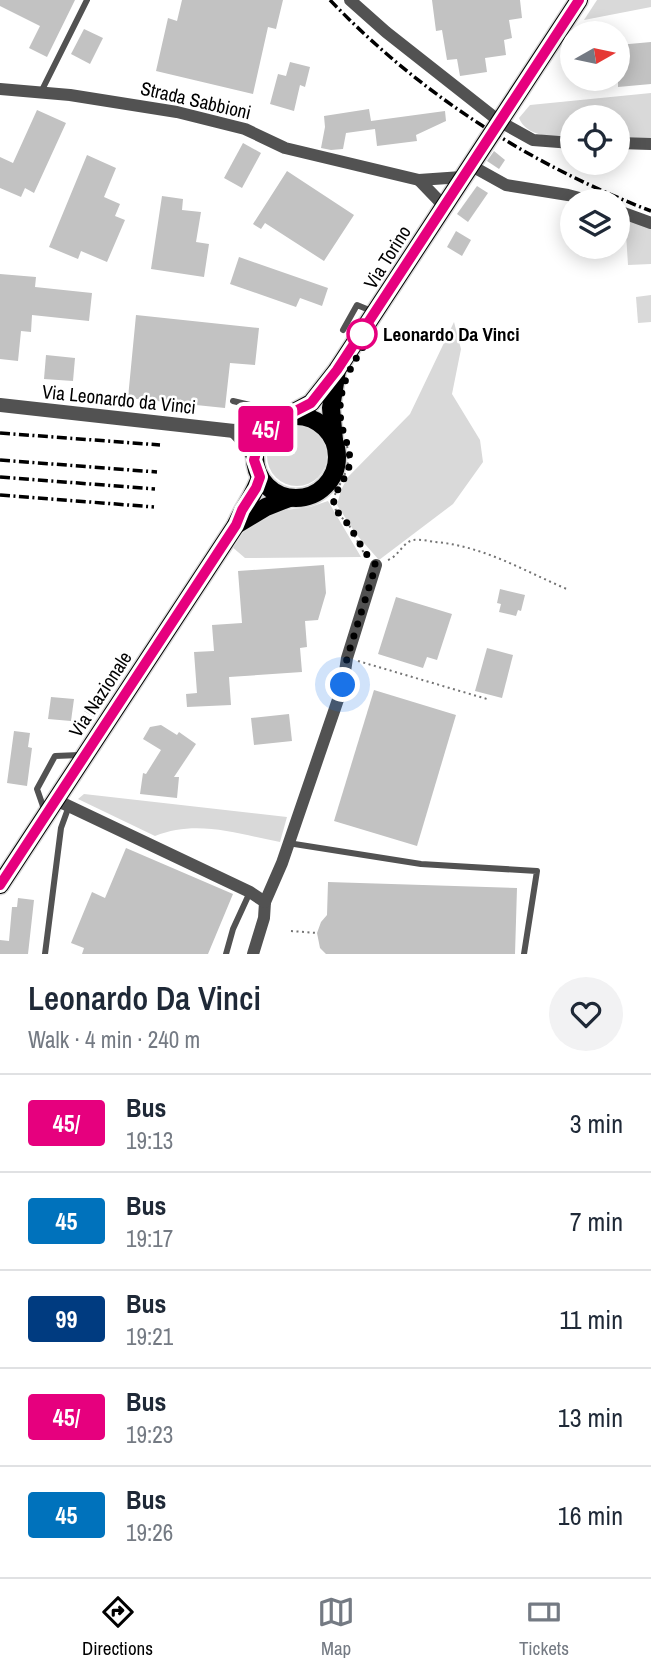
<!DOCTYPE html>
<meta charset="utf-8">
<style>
:root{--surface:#fff;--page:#f2f2f3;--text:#1f2937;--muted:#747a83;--line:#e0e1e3;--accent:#000}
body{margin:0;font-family:"Archivo Narrow",sans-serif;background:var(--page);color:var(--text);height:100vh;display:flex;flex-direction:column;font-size:26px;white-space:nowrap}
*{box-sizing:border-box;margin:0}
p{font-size:23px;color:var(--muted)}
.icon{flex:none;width:38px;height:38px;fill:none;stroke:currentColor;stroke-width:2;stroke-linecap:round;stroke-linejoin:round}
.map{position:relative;height:954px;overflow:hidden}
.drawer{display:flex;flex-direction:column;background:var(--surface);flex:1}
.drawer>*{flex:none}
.badge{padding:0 14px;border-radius:5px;font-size:24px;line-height:46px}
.needle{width:46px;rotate:81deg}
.buttons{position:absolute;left:560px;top:21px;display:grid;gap:14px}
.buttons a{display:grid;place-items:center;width:70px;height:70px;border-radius:50%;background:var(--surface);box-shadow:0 4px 18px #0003;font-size:35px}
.you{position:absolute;width:35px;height:35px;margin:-18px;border:5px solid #fff;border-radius:50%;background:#1a73e8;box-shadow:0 0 0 10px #1a73e833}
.map>.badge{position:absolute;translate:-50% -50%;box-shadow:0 0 0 4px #fff}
.round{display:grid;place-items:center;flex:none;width:74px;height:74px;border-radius:37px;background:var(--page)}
.head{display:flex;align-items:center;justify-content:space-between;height:119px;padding:0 28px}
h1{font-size:33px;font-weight:600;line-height:52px}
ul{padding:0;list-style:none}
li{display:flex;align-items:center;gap:21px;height:98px;padding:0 28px;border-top:2px solid var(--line)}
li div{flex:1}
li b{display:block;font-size:26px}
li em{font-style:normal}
li .badge{min-width:77px;font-weight:700;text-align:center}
.menu{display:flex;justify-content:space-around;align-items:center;height:98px;border-top:2px solid var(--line);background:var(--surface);font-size:19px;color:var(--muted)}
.menu a{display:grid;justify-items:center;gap:4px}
.menu .selected{color:var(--accent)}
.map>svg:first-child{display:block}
</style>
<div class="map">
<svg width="651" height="954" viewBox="0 0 651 954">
<rect width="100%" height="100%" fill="#fff"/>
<g fill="#d9d9d9">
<polygon points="597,0 651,0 651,7 584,20"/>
<path d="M651,93V141L618,140V117H572V140C555,137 526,137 519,118L530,105Z"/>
<polygon points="625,218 651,229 651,264 628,265"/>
<polygon points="651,295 651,322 638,323 636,297"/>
<polygon points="454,322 461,349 452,394 480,440 483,462 453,504 379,560 356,534 337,505 341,490 348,477 410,414"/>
<circle cx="297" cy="456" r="30"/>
<polygon points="328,501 361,557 245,558 231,546 241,532 269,512 310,507"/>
<path d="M84,794L287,817L280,842C238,834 197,819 155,836L78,799Z"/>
</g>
<g fill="#c2c2c2">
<polygon points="0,0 75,0 47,57 29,48 40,26 0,6"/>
<polygon points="182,0 283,0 276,29 268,27 253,94 156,71 168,18 177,21"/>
<polygon points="432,0 520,0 522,18 509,20 512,38 504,40 506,55 485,58 487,72 460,76 457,59 447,60 442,30 436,31"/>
<polygon points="84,29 103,38 90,64 71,54"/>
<polygon points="651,42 651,84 618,87 618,45"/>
<polygon points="290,62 310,67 305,87 300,85 294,111 270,104 278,74 286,76"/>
<polygon points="369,109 371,121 445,111 446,121 416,135 417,141 377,146 375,129 346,133 343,149 331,150 321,148 325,127 324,116"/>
<polygon points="37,110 66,123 34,193 25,188 21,197 0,188 0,157 13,163"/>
<polygon points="243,143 261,153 242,188 224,178"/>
<polygon points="494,151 505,160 499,169 487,161"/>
<polygon points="87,155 116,168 104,197 120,204 115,216 125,220 107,262 81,251 78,259 49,247"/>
<polygon points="287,171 354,215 324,261 265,223 261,229 253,224"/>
<polygon points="477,186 488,193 468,222 457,214"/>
<polygon points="162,196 183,199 182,210 201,212 196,242 209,244 204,277 151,269"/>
<polygon points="456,231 471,240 462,256 447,247"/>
<polygon points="239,257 328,288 322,306 300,298 296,307 230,284"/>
<polygon points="0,274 36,277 35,287 92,293 89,321 32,315 31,332 21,331 18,361 0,359"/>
<polygon points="136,315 259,328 255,365 230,363 225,408 128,398"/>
<polygon points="46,355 75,358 73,381 44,379"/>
<polygon points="324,565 326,593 318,620 305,621 307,647 300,648 302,672 229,677 231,705 187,707 186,694 197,693 194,652 214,651 212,625 242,623 238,571"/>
<polygon points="500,589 525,595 521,611 518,610 516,616 499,612 501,604 497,603"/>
<polygon points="396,597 452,614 437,660 427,657 423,668 378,654"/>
<polygon points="487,648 513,655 502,698 475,691"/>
<polygon points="374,690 456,715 417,846 334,821"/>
<polygon points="96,692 106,698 94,717 84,711"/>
<polygon points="51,697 74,699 71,721 48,719"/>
<polygon points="289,714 292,741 254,745 251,718"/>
<polygon points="161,725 177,735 179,732 196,744 174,777 179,777 177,798 140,794 143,773 146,774 161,750 143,739 150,727"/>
<polygon points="14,731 30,733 28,747 32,748 27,786 7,783"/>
<polygon points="126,848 233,894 208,954 82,954 84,948 71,943 92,892 105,898"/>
<polygon points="328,882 517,888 515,954 326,954 320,948 317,933 321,922 327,915"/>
<polygon points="18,898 34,900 28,954 0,954 0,940 9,941 12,907 17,907"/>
</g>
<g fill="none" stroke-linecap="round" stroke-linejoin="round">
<g stroke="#dbdbdb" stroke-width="21">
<g id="primary">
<circle cx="296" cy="457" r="41"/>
<polyline points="285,417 311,403 337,370 579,0"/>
<polyline points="334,440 331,408 337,370"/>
<polyline points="236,525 266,507 289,498"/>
<path d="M0,885L236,525C243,508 255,494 260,477"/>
</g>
</g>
<g stroke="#747474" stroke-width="2" stroke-dasharray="2 3.5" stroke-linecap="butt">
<path d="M347,446C354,475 331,489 334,504C335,514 345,519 350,527C355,536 360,547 366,556"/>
<path d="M388,560C399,556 402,543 413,540C419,539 429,541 435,542C484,546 524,571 569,590"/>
<polyline points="358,661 487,699"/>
<polyline points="291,931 317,933"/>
</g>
<g stroke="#525252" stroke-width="6">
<polyline points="41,92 87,0"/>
<polyline points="343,330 357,305 374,312"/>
<polyline points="233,401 250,405 249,426"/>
<polyline points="44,809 37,789 55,756 80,755"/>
<polyline points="288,843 421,864 537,871 524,954"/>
<polyline points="45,954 61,828 69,806"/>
<polyline points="226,954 233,929 250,892"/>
</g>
<g stroke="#525252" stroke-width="12">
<polyline points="350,0 386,32 499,121 533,140 572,143"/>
<polyline points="0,89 70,95 177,112 245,129 285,148 419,180 462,177"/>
<polyline points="618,143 651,144"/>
<polyline points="470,165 506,185 568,195 591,201"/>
<polyline points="419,180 444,206"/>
<polyline points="618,211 651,223"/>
<polyline points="56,800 250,892 265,902 264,918 253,954"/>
<polyline points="265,902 282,863 343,685 347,658 376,565"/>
</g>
<g stroke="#525252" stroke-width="14">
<polyline points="0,405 234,431 274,422"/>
<polyline points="234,431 246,444 255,460"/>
</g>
<use href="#primary" stroke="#000" stroke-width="18"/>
<g stroke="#000" stroke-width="3.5" stroke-dasharray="10 3.5 2 3.5" stroke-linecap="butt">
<path d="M330,0C421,95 529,164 651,211"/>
<polyline points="0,433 160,445"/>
<polyline points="0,460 157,472"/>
<polyline points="0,477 155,489"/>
<polyline points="0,495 154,507"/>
</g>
</g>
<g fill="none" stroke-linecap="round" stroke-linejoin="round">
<g stroke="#fff" stroke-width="16">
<polyline id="line" points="0,885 236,525 242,510 256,488 260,477 254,460 260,437 274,422 311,403 337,370 579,0"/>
</g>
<use href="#line" stroke="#e6007e" stroke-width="10"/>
<path stroke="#000" stroke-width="7" stroke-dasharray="0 12.6" d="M343,685L347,658L376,565C363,553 359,540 349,526C344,517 332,511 334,499C338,485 350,474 350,459C349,446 343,434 341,422C336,388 352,365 369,337L366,328L362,334"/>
</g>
<circle fill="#fff" stroke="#e6007e" stroke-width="3.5" cx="362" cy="334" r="14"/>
<g text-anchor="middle" stroke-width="5" stroke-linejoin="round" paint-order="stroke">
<g font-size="19" fill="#000" stroke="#fff">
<text transform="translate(196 100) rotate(13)" y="7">Strada Sabbioni</text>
<text transform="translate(387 257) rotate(-58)" y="7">Via Torino</text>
<text transform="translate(119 399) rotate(6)" y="7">Via Leonardo da Vinci</text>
<text transform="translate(100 694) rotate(-57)" y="7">Via Nazionale</text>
</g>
<g font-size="19" font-weight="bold" fill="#000" stroke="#fff" text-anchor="start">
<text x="383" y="341">Leonardo Da Vinci</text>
</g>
</g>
</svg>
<div class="buttons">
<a><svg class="needle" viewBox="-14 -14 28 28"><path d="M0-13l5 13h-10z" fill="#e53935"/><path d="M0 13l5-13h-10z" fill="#747a83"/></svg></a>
<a><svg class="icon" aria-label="locate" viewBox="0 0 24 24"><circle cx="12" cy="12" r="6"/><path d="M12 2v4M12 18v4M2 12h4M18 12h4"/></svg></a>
<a><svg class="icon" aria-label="layers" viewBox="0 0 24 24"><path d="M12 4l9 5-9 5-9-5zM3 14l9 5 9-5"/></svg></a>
</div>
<div class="you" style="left:343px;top:685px"></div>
<b class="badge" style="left:266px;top:429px;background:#e6007e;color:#fff">45/</b>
</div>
<section class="drawer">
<div class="head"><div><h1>Leonardo Da Vinci</h1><p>Walk · 4 min · 240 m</p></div><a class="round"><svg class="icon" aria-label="heart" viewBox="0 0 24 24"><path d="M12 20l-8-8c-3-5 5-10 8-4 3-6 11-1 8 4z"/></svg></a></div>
<ul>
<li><span class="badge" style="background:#e6007e;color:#fff">45/</span><div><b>Bus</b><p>19:13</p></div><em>3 min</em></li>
<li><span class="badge" style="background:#0072bc;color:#fff">45</span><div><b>Bus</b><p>19:17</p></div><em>7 min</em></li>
<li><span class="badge" style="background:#003b80;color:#fff">99</span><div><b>Bus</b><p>19:21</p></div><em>11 min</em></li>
<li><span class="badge" style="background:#e6007e;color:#fff">45/</span><div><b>Bus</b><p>19:23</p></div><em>13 min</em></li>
<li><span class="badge" style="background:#0072bc;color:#fff">45</span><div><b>Bus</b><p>19:26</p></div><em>16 min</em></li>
</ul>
</section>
<nav class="menu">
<a class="selected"><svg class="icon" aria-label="directions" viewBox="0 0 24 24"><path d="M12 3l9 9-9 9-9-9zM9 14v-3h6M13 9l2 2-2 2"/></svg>Directions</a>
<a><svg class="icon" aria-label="map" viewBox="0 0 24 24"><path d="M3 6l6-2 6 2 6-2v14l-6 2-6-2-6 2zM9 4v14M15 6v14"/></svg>Map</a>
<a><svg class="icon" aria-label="tickets" viewBox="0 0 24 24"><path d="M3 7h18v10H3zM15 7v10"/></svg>Tickets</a>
</nav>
